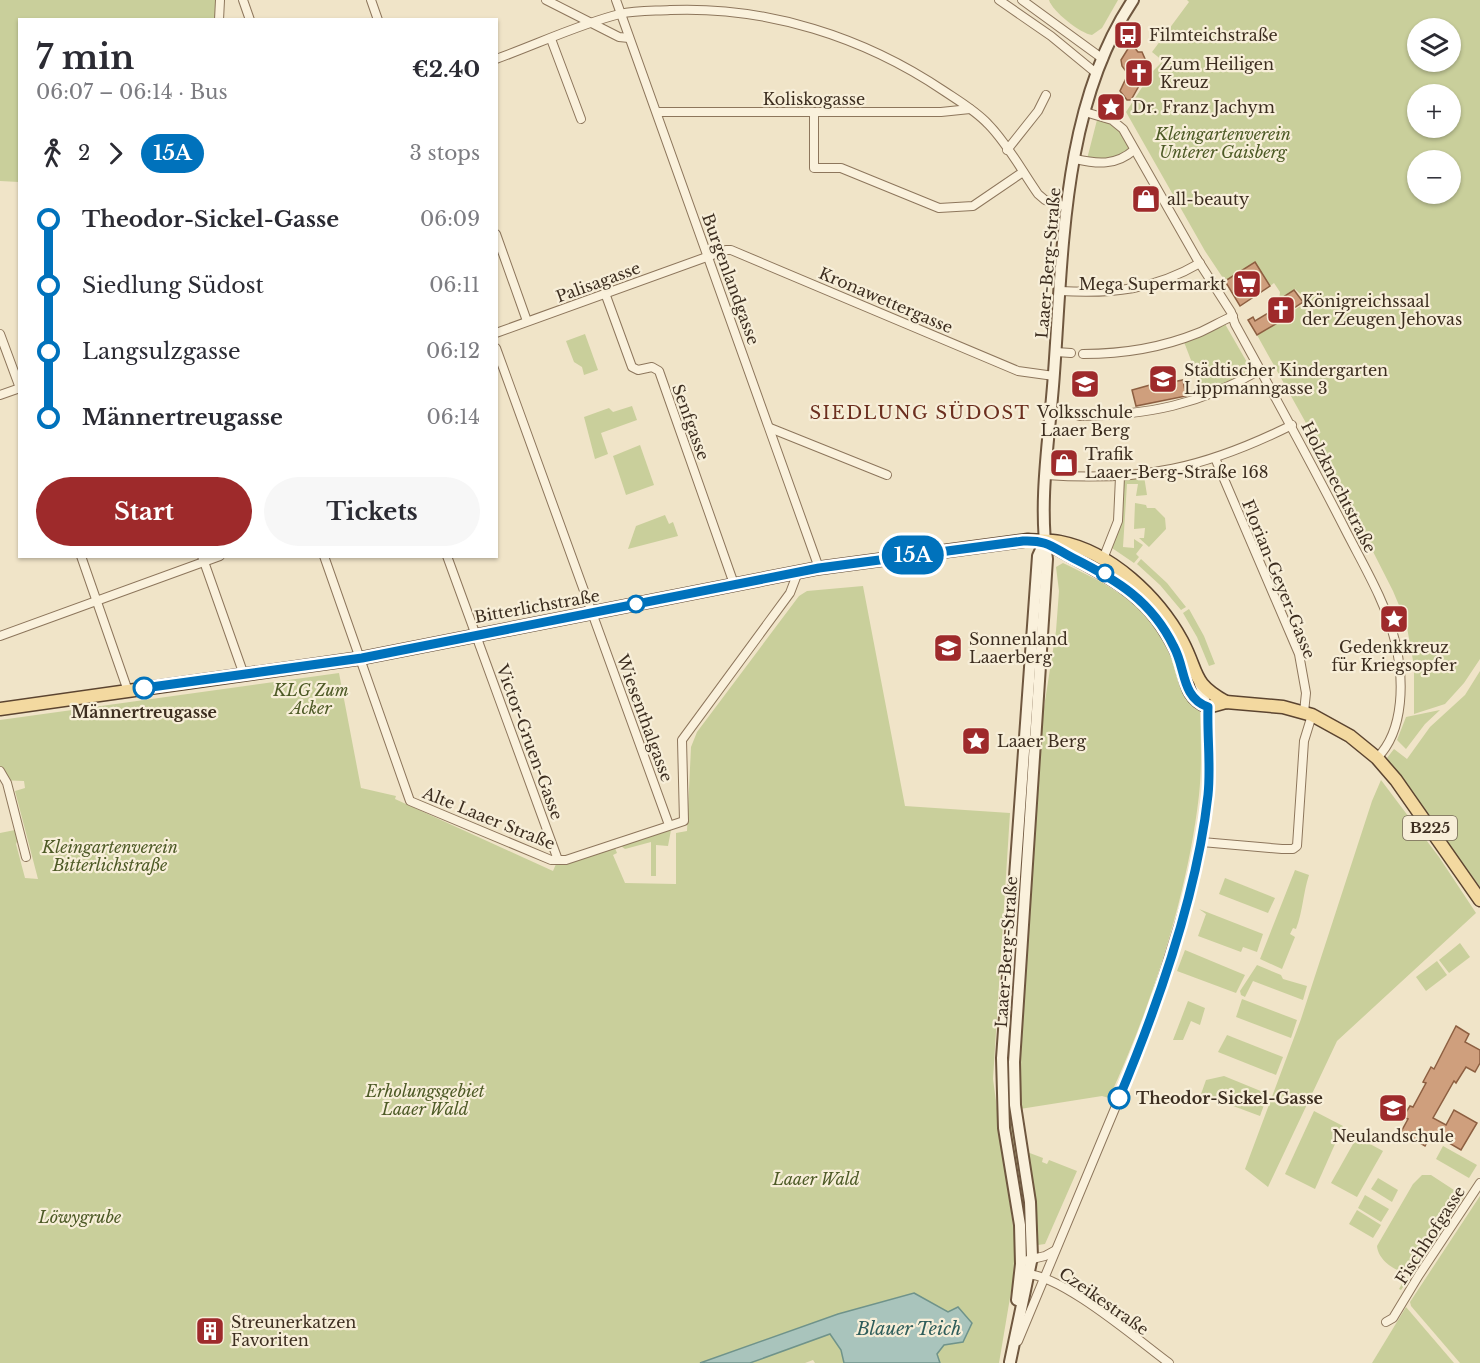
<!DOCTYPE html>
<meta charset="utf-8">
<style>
:root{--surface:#fff;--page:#f7f7f7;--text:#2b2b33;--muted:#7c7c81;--accent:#9e2a2b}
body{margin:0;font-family:"Libre Baskerville",serif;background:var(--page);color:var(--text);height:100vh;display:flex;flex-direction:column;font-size:22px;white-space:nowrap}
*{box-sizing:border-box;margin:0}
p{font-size:20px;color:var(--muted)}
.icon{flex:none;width:33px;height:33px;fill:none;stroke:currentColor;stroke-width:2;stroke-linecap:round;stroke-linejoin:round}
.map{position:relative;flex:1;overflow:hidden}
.sheet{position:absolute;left:18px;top:18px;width:480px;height:540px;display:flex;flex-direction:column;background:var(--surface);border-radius:0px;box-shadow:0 2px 4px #0004}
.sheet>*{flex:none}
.badge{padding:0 12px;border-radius:20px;font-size:21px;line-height:39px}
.buttons{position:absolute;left:1407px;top:18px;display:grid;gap:12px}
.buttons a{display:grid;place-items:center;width:54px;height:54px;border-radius:50%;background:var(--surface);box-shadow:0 2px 4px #0004;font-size:30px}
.map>.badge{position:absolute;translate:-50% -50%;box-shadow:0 0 0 3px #fff}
.legs{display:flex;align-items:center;gap:9px;height:66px;padding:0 18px;font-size:20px}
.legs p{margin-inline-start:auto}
.headline{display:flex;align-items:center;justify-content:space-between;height:102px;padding:0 18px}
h1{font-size:33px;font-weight:700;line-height:45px}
.cta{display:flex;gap:12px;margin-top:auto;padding:12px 18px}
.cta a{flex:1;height:69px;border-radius:36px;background:var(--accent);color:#fff;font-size:24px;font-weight:700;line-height:69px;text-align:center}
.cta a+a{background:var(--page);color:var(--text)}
ul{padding:0 18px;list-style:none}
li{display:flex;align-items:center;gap:21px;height:66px;font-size:22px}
li i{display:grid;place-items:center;width:9px;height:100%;margin:0 8px;background:currentColor}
li i::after{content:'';width:15px;height:15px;margin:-8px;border:4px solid;border-radius:50%;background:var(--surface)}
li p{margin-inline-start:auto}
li:first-child i{background:linear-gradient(#0000 50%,currentColor 0)}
li:last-child i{background:linear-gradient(currentColor 50%,#0000 0)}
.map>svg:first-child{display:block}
</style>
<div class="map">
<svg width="1480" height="1363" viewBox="0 0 1480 1363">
<rect width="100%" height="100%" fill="#f0e4c8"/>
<g fill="#c9cf9b" fill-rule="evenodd">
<polygon points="0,0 217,0 216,19 20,20 19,182 0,181"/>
<path d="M1049,0H1118L1102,28L1092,35C1081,34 1052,11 1049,0Z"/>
<path d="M1187,0H1480V659L1464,683L1445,704L1414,714V666L1406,622L1393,591L1326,459L1257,335L1308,301L1295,289L1279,300L1280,292L1274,283L1270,286L1255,263L1225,281L1205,251L1126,112L1152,72L1163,61L1152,52L1189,2ZM1418,28H1450V62H1418ZM1418,94H1450V128H1418ZM1418,160H1450V194H1418Z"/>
<path d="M1102,119L1117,126L1129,145C1125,163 1101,160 1087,159L1097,120Z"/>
<polygon points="1225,324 1252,371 1204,394 1184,342"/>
<polygon points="585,334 598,370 584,375 582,367 574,362 566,341"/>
<polygon points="632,406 637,420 601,433 608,454 595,459 584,417 609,408 613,412"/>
<polygon points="640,445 654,485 626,495 613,456"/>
<polygon points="1144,476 1147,495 1136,496 1138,484 1127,484 1123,547 1134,548 1134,539 1143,545 1136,554 1139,557 1134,563 1112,548 1120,524 1123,483 1126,479"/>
<polygon points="1135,503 1146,505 1147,508 1155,508 1165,518 1166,529 1149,547 1139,538 1144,538 1145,528 1134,529"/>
<polygon points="665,515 669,524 673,522 678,536 628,549 636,526"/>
<polygon points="1141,559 1167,583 1186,607 1181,610 1160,585 1137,564"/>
<path d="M1063,563C1111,586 1145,602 1169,653C1176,668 1177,686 1187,700C1190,705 1196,708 1200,712C1201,740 1202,768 1199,795C1188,894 1151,1008 1109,1098L1102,1096L1020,1109V1055L1036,789L1042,720L1056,631L1059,591L1056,567Z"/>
<polygon points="863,586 905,806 1010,813 993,1079 1015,1241 1013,1280 999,1363 940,1363 937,1354 944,1345 963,1342 948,1312 914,1293 838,1314 700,1363 0,1363 0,833 15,830 18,839 16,844 25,878 38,879 15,791 25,788 24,781 0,780 0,720 339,673 361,788 396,796 395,799 553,871 556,864 615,848 617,853 613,855 625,883 676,884 676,833 687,831 691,747 697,732 799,596 807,591"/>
<polygon points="1189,609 1204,636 1215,664 1209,666 1197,637 1183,613"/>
<polygon points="1038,648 1023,831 1009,1065 1024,1197 1020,1191 1007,1109 1006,1066 1021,835"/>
<polygon points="1480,671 1480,887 1387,758 1394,749 1407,759 1430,727 1465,695"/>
<polygon points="1440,710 1425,724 1406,749 1397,740 1406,717"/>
<polygon points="1381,780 1439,857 1476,913 1337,1041 1268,1187 1245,1169 1301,1019 1372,801"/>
<polygon points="671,830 668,846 656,845 656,876 651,876 651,842 625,849 621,846"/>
<path d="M1295,870L1309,875C1303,893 1303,911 1296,929L1293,928L1290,934L1295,937L1282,969L1260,959Z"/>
<polygon points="1225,878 1275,898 1268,913 1219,894"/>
<polygon points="1199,909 1263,934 1257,952 1243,947 1241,952 1198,936 1206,914"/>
<polygon points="1460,943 1470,957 1449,973 1439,960"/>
<polygon points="1185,950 1245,975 1236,993 1177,971"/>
<polygon points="1437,961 1447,975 1426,991 1416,977"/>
<polygon points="1257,965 1281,975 1283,979 1307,986 1303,1000 1253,981 1245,997 1241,995 1240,991"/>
<polygon points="1242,999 1297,1020 1291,1038 1236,1017"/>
<polygon points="1188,1001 1205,1008 1200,1025 1191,1021 1183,1040 1173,1040"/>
<polygon points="1227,1035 1283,1057 1276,1075 1218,1052"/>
<polygon points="1224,1076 1268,1094 1260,1116 1201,1094 1206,1080"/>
<polygon points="1314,1111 1343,1126 1315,1189 1285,1174"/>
<polygon points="1357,1137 1383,1151 1357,1197 1331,1183"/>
<polygon points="1443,1146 1477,1165 1469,1178 1436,1159"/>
<polygon points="1027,1152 1043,1158 1042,1162 1047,1164 1049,1160 1077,1171 1045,1244 1038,1245 1035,1201"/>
<path d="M1422,1175H1431L1457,1192L1458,1196L1461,1193L1465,1195L1401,1290L1399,1289L1409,1272C1396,1273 1378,1260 1377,1246L1413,1184Z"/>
<polygon points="1378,1178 1398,1190 1392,1202 1371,1189"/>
<polygon points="1365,1195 1389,1209 1381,1222 1358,1208"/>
<polygon points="1480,1196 1480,1363 1460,1363 1411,1306 1410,1302"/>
<polygon points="1357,1210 1381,1225 1373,1238 1349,1224"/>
<polygon points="1406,1307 1454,1363 1372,1363"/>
<polygon points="830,1334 841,1350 844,1363 815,1363 813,1360 805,1363 750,1363"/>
</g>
<polygon fill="#a9c4bc" stroke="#6f938a" stroke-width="1.5" points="914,1293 948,1312 958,1307 972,1323 963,1342 944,1345 937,1354 940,1363 844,1363 841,1350 830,1334 750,1363 700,1363 838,1314"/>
<g fill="#cf9f7d" stroke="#8d5f41" stroke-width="1.5">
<polygon points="1129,47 1134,47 1138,52 1142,52 1149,68 1131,100 1127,100 1120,91 1128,74 1122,66 1121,60"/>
<polygon points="1255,262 1270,286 1240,306 1225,281"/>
<polygon points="1294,290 1303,302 1282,316 1284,319 1257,335 1248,320 1253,317 1255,321 1270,312 1268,307"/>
<polygon points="1183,380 1186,396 1136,406 1132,390 1161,382 1162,384"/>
<polygon points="1456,1026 1469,1034 1465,1042 1480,1050 1480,1063 1475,1072 1466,1067 1456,1083 1454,1081 1433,1118 1446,1125 1454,1110 1477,1123 1461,1150 1432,1133 1425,1146 1401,1132 1408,1119 1403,1117 1410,1106 1413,1107 1426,1083 1423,1082 1431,1067 1434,1069"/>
</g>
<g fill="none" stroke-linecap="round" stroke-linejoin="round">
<g stroke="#8d765c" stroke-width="10">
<g id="minor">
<polyline points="243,0 250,20"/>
<polyline points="371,0 378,20"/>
<polyline points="546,0 619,37 629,38"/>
<polyline points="616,0 819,568"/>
<polyline points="999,0 1051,36 1096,73"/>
<polyline points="1022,0 1103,59"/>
<polyline points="219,20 220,0"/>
<polyline points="551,39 581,119"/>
<path d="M496,59C535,45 582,23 620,14C636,10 654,11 670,10C767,6 864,37 944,91C959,101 976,111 988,124C1007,143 1022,171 1038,194L1045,200L1067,207"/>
<polyline points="658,112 941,112 970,109"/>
<path d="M1085,112L1112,120L1123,129L1197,259L1231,312L1235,324C1273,393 1311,462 1347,533C1365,568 1386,603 1395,641C1404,678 1405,730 1377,758"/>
<polyline points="814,113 814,168 841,168 939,208 973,206 1023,172"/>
<polyline points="1007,150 1038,111 1046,95"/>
<path d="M1075,159C1097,164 1116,166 1134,150"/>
<polyline points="496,234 527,321"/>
<path d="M1060,291C1112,294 1154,290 1200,263"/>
<polyline points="605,293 632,367 638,370 652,367 659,371 734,584"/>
<polyline points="496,333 726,250 731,250 1018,371 1054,376"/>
<polyline points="0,334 20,388"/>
<polyline points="496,348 669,825"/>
<polyline points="1056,352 1071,353"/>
<path d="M1083,354C1123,354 1161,348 1198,333C1210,328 1221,321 1233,316"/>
<polyline points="0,395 20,388"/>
<polyline points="1051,414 1067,415"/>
<path d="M1079,416C1149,415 1199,405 1260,370"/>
<polyline points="770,428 887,475"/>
<polyline points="1215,458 1299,654 1306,693 1304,712"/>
<path d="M1046,475C1142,482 1206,468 1292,425"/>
<polyline points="81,556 128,691"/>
<polyline points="202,556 244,675"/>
<polyline points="324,556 410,801 551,860 566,860 684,821 682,740 790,593 798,572"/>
<polyline points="447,556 558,860"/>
<polyline points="1103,559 1118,521 1120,477"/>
<polyline points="0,636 220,556"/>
<polyline points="0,771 7,783 26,857"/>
<polyline points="1202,842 1282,849 1293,849 1297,846 1304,741 1312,715"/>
<polyline points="1028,1260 1045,1256 1054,1251"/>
<path d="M1024,1274C1059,1272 1139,1341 1169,1363"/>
<polyline points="1386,1322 1393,1318 1419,1275 1480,1183"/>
<polyline points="1018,1341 1126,1082 1154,1005 1189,892 1202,842 1208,792 1208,707 1199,684"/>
</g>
</g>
<g stroke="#6f573f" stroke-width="14">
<g id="secondary">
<polyline points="1017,1300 1021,1264 1020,1225 1004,1128 1002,1058 1038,556 1045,541"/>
<path d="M1010,1362L1032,1257L1030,1202L1015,1105L1014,1062L1047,559C1038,499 1050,434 1054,373C1063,251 1062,106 1133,0"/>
</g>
</g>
<g stroke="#5b4430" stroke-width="15">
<g id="primary">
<path d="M1048,543C1087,567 1128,581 1157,619C1166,631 1174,645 1180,659C1187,680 1185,698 1208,707L1226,702L1283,707L1312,715L1350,736L1377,758L1396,780L1480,900"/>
<path d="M0,709L362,658L819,568L1028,540C1038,541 1050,540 1060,542C1111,552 1158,597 1182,641C1199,673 1191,683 1226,702"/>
</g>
</g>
<use href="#minor" stroke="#faf1dc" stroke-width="8"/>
<use href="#secondary" stroke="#faf1dc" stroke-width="10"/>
<use href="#primary" stroke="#f3d9a0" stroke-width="12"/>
</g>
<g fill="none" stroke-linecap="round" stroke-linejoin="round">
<g stroke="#fff" stroke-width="14">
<path id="line-1" d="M144,688L362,658L819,568L1023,541C1048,540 1052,547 1073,558C1117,580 1152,601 1174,647C1186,669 1181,697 1208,707C1207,736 1211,766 1208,795C1197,895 1158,1005 1119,1098"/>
</g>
<use href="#line-1" stroke="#0072bc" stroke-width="9"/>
</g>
<defs>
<g id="bus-square" transform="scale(1.5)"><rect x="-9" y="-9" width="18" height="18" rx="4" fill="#9e2a2b" stroke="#f7eed8"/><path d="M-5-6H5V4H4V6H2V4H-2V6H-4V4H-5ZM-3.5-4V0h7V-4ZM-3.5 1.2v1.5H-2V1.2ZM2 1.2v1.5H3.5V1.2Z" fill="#fff"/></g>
<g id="church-square" transform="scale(1.5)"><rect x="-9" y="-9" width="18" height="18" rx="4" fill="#9e2a2b" stroke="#f7eed8"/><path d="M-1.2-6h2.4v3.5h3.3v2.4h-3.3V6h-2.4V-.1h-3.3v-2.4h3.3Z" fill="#fff"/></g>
<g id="sight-square" transform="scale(1.5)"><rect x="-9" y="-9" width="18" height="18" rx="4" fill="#9e2a2b" stroke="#f7eed8"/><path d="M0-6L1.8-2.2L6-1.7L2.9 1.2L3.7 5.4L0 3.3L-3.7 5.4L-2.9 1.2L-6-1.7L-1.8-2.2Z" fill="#fff"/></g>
<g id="shop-square" transform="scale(1.5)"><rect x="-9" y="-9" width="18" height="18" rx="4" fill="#9e2a2b" stroke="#f7eed8"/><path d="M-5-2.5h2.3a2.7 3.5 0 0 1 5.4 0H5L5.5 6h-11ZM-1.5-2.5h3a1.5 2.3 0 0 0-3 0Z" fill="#fff"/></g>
<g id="supermarket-square" transform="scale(1.5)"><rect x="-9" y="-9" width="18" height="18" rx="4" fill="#9e2a2b" stroke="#f7eed8"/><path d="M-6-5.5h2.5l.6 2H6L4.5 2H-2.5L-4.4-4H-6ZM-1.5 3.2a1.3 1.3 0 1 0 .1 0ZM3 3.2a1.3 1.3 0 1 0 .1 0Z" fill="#fff"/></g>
<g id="school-square" transform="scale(1.5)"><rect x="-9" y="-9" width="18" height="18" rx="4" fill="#9e2a2b" stroke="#f7eed8"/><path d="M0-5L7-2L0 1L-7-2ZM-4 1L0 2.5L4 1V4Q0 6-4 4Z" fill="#fff"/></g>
<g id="building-square" transform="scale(1.5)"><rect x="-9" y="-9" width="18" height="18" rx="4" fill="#9e2a2b" stroke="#f7eed8"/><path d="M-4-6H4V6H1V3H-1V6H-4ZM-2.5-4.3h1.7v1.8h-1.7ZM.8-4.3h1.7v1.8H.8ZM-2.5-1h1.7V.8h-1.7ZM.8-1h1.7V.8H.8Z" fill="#fff"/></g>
</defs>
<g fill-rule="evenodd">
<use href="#bus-square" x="1128" y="35"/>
<use href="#church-square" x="1139" y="73"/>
<use href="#sight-square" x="1111" y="107"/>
<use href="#shop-square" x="1146" y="199"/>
<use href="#supermarket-square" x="1247" y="284"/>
<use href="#church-square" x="1281" y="310"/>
<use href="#school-square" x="1163" y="379"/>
<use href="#school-square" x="1085" y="384"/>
<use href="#shop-square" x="1064" y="463"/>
<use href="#sight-square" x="1394" y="619"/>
<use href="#school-square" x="948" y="648"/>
<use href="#sight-square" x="976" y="741"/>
<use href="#school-square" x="1393" y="1108"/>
<use href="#building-square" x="210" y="1331"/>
</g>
<g fill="#fff" stroke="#0072bc" stroke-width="3">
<circle cx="1105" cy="573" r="8"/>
<circle cx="636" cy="604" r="8"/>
<circle cx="144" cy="688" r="10"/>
<circle cx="1119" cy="1098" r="10"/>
</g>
<g text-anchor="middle" stroke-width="4.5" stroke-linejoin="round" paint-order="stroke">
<rect fill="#f7eed8" stroke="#756857" stroke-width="1.5" x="1403" y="816" width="54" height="24" rx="4.5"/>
<g font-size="15" font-weight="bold" fill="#3d2e20">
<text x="1430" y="833">B225</text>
</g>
<g font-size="16" fill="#3d2e20" stroke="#f7eed8" text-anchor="start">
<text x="1149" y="41">Filmteichstraße</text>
<text x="1160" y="70">Zum Heiligen<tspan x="1160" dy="18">Kreuz</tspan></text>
<text x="1132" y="113">Dr. Franz Jachym</text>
<text x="1167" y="205">all-beauty</text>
<text x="1226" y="290" text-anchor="end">Mega Supermarkt</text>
<text x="1302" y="307">Königreichssaal<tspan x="1302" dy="18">der Zeugen Jehovas</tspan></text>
<text x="1184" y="376">Städtischer Kindergarten<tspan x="1184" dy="18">Lippmanngasse 3</tspan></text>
<text x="1085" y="418" text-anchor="middle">Volksschule<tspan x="1085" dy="18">Laaer Berg</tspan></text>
<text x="1085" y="460">Trafik<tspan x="1085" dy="18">Laaer-Berg-Straße 168</tspan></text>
<text x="969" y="645">Sonnenland<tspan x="969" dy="18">Laaerberg</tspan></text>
<text x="1394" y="653" text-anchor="middle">Gedenkkreuz<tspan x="1394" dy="18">für Kriegsopfer</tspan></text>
<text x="997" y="747">Laaer Berg</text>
<text x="1393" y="1142" text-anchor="middle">Neulandschule</text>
<text x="231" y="1328">Streunerkatzen<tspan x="231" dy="18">Favoriten</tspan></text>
</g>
<g font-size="16" fill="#3d2e20" stroke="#f7eed8">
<text x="814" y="105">Koliskogasse</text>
<text transform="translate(1048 263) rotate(-85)" y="6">Laaer-Berg-Straße</text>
<text transform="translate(731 279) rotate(70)" y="6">Burgenlandgasse</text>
<text transform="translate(598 282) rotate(-20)" y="6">Palisagasse</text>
<text transform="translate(886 300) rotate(23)" y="6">Kronawettergasse</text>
<text transform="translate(691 422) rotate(70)" y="6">Senfgasse</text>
<text transform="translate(1339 487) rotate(63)" y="6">Holzknechtstraße</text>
<text transform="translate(1279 579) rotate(68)" y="6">Florian-Geyer-Gasse</text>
<text transform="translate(537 606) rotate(-10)" y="6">Bitterlichstraße</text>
<text transform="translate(645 718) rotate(70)" y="6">Wiesenthalgasse</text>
<text transform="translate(530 742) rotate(70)" y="6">Victor-Gruen-Gasse</text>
<text transform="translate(489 818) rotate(22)" y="6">Alte Laaer Straße</text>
<text transform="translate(1006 952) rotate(-86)" y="6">Laaer-Berg-Straße</text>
<text transform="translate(1430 1235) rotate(-57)" y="6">Fischhofgasse</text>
<text transform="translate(1104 1301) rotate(35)" y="6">Czeikestraße</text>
</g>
<g font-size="16" font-style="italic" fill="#4d5a26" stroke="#f7eed8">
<text x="1223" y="140">Kleingartenverein<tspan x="1223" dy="18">Unterer Gaisberg</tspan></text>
<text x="311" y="696">KLG Zum<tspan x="311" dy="18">Acker</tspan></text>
<text x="110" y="853">Kleingartenverein<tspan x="110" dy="18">Bitterlichstraße</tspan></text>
<text x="425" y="1097">Erholungsgebiet<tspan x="425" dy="18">Laaer Wald</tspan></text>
<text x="816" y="1185">Laaer Wald</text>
<text x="80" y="1223">Löwygrube</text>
</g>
<g font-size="16" font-weight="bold" fill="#3d2e20" stroke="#f7eed8">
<text x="144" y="718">Männertreugasse</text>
<text x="1136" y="1104" text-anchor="start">Theodor-Sickel-Gasse</text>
</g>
<g font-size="18" letter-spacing="1.5" fill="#6b2e1e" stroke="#f7eed8">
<text x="920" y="419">SIEDLUNG SÜDOST</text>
</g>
<g font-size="18" font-style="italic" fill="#2f5d5a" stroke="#f7eed8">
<text x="909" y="1335">Blauer Teich</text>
</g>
</g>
</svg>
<div class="buttons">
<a><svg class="icon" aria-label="layers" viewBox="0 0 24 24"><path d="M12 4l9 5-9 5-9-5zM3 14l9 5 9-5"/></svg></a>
<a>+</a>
<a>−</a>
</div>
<b class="badge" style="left:913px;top:555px;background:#0072bc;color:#fff">15A</b>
<section class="sheet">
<div class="headline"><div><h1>7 min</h1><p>06:07 – 06:14 · Bus</p></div><b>€2.40</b></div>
<div class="legs"><svg class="icon" aria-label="walk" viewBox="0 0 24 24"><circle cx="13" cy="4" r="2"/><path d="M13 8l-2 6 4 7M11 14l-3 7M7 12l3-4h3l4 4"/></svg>2<svg class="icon" aria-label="forward" viewBox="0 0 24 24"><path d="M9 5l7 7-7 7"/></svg><b class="badge" style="background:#0072bc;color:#fff">15A</b><p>3 stops</p></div>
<ul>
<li><i style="color:#0072bc"></i><b>Theodor-Sickel-Gasse</b><p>06:09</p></li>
<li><i style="color:#0072bc"></i><span>Siedlung Südost</span><p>06:11</p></li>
<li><i style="color:#0072bc"></i><span>Langsulzgasse</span><p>06:12</p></li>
<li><i style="color:#0072bc"></i><b>Männertreugasse</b><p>06:14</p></li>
</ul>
<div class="cta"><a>Start</a><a>Tickets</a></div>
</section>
</div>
